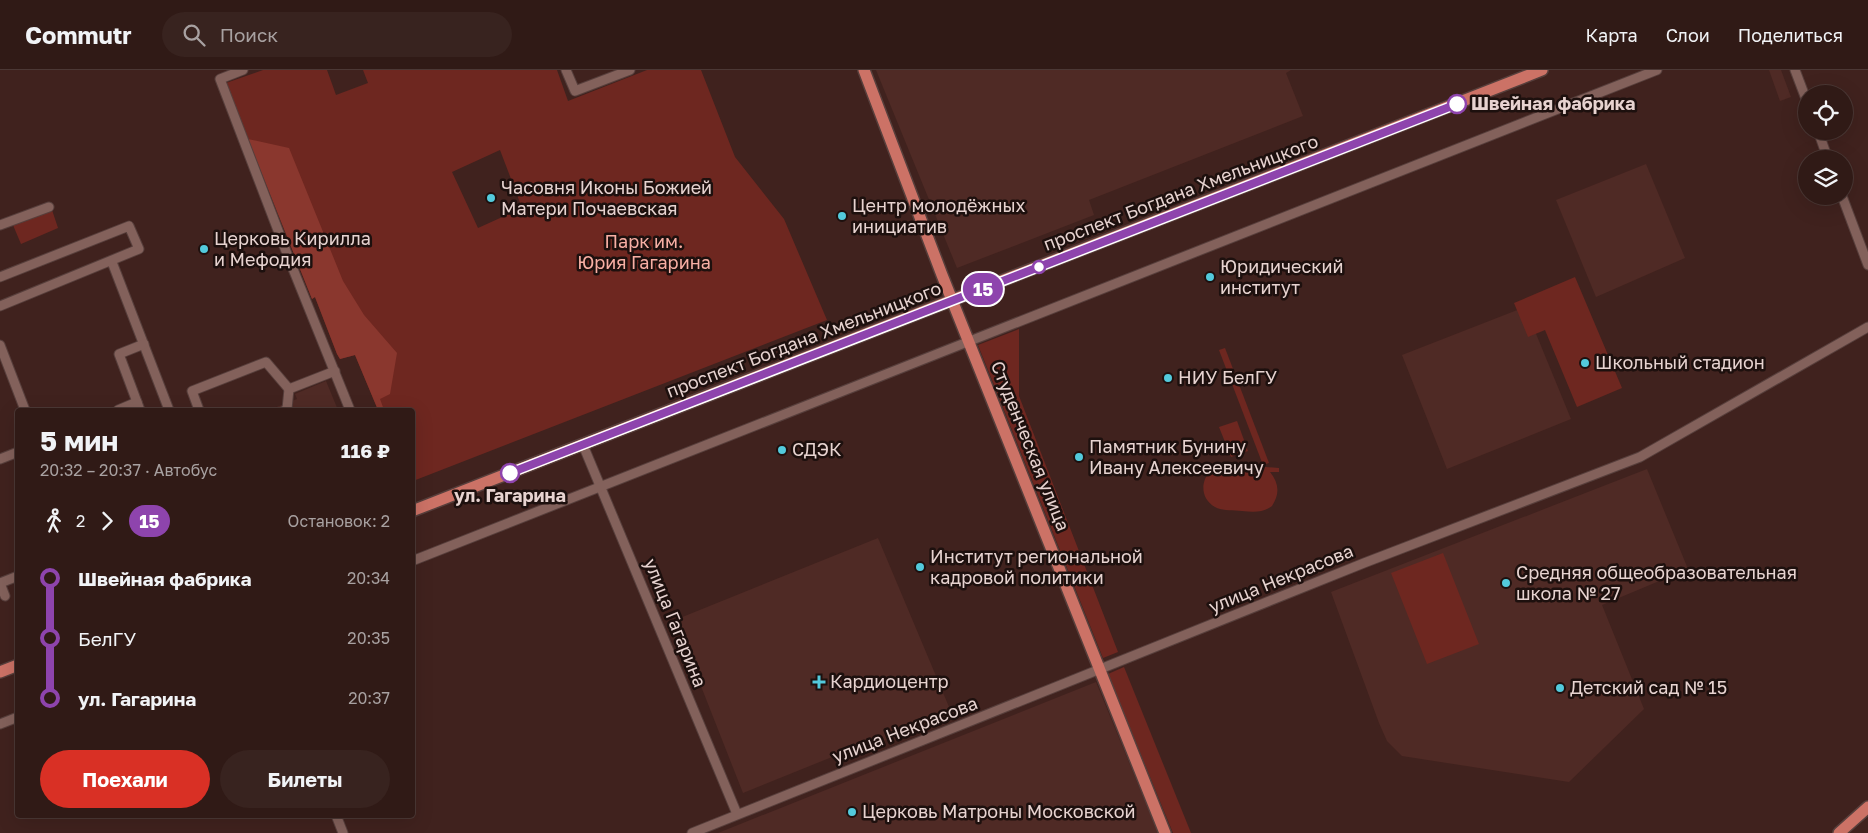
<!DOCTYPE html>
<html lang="ru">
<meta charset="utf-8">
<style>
:root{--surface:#301a16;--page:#38231f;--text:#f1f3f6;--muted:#a8a1a1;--line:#4b3835;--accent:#d93025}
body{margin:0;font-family:"Golos Text",sans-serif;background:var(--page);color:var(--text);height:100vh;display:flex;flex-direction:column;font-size:19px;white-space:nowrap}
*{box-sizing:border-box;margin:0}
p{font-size:16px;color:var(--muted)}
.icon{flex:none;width:28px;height:28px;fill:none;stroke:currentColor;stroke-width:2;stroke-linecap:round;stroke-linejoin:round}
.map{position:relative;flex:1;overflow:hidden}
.details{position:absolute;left:15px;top:338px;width:400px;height:410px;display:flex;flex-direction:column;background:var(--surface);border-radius:5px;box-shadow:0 5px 20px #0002,0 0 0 1px var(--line)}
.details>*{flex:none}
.badge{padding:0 10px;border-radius:16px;font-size:18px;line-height:32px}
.buttons{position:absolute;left:1798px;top:15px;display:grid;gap:10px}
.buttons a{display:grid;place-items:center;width:55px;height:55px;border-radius:50%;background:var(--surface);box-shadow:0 5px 20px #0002,0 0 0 1px var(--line);font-size:25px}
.map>.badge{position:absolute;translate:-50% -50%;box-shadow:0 0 0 2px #fff}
.legs{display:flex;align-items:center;gap:8px;height:55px;padding:0 25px;font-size:16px}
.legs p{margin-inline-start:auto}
.head{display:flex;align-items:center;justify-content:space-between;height:85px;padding:0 25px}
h1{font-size:28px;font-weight:700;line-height:38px}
.action{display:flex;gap:10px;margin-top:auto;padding:10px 25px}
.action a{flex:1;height:58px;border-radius:30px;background:var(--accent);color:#fff;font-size:20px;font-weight:700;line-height:58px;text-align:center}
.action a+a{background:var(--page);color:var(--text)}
ul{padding:0 25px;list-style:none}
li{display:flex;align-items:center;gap:18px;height:60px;font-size:19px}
li i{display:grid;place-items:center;width:8px;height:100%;margin:0 6px;background:currentColor}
li i::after{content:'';width:12px;height:12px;margin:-6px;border:4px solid;border-radius:50%;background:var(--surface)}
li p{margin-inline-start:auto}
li:first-child i{background:linear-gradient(#0000 50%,currentColor 0)}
li:last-child i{background:linear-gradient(currentColor 50%,#0000 0)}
header{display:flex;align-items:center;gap:30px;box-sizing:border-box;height:70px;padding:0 25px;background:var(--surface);border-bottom:1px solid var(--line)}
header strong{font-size:24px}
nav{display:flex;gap:28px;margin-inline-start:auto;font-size:18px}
.search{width:350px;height:45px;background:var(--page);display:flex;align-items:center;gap:12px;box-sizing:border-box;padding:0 18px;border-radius:28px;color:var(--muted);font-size:19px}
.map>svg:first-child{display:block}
</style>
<header>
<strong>Commutr</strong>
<div class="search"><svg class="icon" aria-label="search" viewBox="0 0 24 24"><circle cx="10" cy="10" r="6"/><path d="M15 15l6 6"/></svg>Поиск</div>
<nav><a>Карта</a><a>Слои</a><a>Поделиться</a></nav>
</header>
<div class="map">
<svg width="1868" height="763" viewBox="0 0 1868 763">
<rect width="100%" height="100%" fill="#40221e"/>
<g fill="#4f2a25">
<polygon points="876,0 1291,0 1286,3 1303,46 1089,130 1094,145 957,198"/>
<polygon points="1769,0 1781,0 1791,27 1780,31"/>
<polygon points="1646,94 1685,188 1596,227 1556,130"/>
<polygon points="1525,237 1571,349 1447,399 1402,285"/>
<polygon points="326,311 338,340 269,340 297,329 295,324"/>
<polygon points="1647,399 1688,499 1602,535 1644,639 1569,712 1402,686 1387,671 1379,653 1331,522"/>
<polygon points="878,468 952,644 881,672 874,670 743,723 675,550"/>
<polygon points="1096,612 1158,763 718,763"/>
</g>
<g fill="#6e2720" fill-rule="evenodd">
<path d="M263,0H327L336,25L368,13L363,0H557L568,31L647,0H701L735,87L784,149L827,250L413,411L412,340H378L355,285L340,289L337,284L315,227L312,229L226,13ZM500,80L522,138L478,158L452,102Z"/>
<polygon points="52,140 58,158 21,174 13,155"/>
<polygon points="1575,207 1622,318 1577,337 1545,260 1528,267 1514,233"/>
<polygon points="1019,259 1019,326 1118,582 1103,588 978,275"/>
<polygon points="1225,278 1269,393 1263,395 1219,280"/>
<polygon points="1237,351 1248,381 1231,387 1219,357"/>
<path d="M1225,394L1279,398V402H1270C1279,413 1280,424 1272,436C1263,443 1253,442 1242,441C1233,440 1222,441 1215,437C1194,425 1204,396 1225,394Z"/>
<polygon points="1443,483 1479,574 1427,594 1391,503"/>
<polygon points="1124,597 1191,763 1173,763 1108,604"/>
</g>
<polygon fill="#8a372e" points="248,69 289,78 343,211 364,245 397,283 390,324 380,329 384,340 378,340 355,285 340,289 337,284 315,227 312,229"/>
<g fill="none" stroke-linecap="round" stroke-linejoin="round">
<g stroke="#573f3c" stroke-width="11">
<g id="minor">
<polyline points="243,0 220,9 289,189 350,340"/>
<polyline points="566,0 575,21 630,0"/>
<polyline points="1795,0 1806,29"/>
<polyline points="1818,61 1828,89"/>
<polyline points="1842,126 1868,195"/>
<polyline points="0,155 49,137"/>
<polyline points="112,192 169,340"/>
<polyline points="0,207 129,156 139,179 0,236"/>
<polyline points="0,275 25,340"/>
<polyline points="118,340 137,332"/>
<polyline points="140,340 119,284 144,274"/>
<polyline points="199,340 192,321 266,292 289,319 335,301"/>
<polyline points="285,340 287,339 289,319"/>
<polyline points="583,375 737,744"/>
<polyline points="0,389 18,382"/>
<polyline points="412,491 1657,0"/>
<polyline points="0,513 18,506"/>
<polyline points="0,513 5,526"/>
<polyline points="0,654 18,647"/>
<polyline points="336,745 343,763"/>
<polyline points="692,763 1364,493 1640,387 1868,257"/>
</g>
</g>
<g stroke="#573f3c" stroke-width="14">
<g id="major">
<polyline points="864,0 942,205 1165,763"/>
<polyline points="412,441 1542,0"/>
<polyline points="0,602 18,595"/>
<polyline points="1839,763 1868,737"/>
</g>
</g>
<use href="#minor" stroke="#83615b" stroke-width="9"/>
<use href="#major" stroke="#cc7266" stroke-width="11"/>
</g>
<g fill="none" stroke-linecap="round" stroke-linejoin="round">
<g stroke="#fff" stroke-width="11">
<polyline id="line-1" points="510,403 1457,34"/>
</g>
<use href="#line-1" stroke="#8e44ad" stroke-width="8"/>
</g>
<g fill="#fff" stroke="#8e44ad" stroke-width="2.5">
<circle cx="1457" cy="34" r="9"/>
<circle cx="1039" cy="197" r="6"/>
<circle cx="510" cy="403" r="9"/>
</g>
<g fill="#53cadc" stroke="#1d100e" stroke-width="2">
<circle cx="491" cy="128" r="5"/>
<circle cx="842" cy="146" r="5"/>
<circle cx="204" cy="179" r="5"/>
<circle cx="1210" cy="207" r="5"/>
<circle cx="1585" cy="293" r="5"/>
<circle cx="1168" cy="308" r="5"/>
<circle cx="782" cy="380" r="5"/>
<circle cx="1079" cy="387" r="5"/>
<circle cx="920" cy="497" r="5"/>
<circle cx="1506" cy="513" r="5"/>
<path d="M816.5 604.5h5v5h5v5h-5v5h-5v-5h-5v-5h5z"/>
<circle cx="1560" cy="618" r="5"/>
<circle cx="852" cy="742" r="5"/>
</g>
<g text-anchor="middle" stroke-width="5" stroke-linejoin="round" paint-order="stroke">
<g font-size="18" font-weight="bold" fill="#e7d3d0" stroke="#1d100e" text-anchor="start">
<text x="1471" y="40">Швейная фабрика</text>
<text x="510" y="432" text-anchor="middle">ул. Гагарина</text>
</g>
<g font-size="18" fill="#e7d3d0" stroke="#1d100e" text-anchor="start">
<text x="501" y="124">Часовня Иконы Божией<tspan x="501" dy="21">Матери Почаевская</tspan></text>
<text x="852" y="142">Центр молодёжных<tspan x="852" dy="21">инициатив</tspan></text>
<text x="214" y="175">Церковь Кирилла<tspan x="214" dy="21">и Мефодия</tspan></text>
<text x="1220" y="203">Юридический<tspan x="1220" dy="21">институт</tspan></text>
<text x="1595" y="299">Школьный стадион</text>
<text x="1178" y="314">НИУ БелГУ</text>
<text x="1089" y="383">Памятник Бунину<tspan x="1089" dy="21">Ивану Алексеевичу</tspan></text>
<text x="792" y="386">СДЭК</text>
<text x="930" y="493">Институт региональной<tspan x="930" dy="21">кадровой политики</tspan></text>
<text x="1516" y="509">Средняя общеобразовательная<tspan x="1516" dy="21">школа № 27</tspan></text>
<text x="830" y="618">Кардиоцентр</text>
<text x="1570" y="624">Детский сад № 15</text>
<text x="862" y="748">Церковь Матроны Московской</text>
</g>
<g font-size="18" fill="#e7d3d0" stroke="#1d100e">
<text transform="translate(1181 123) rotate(-21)" y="6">проспект Богдана Хмельницкого</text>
<text transform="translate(804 270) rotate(-21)" y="6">проспект Богдана Хмельницкого</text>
<text transform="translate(1030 376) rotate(68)" y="6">Студенческая улица</text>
<text transform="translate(1281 509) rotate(-22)" y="6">улица Некрасова</text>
<text transform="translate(675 553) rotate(68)" y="6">улица Гагарина</text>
<text transform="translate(905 660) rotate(-21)" y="6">улица Некрасова</text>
</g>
<g font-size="18" fill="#f8afa4" stroke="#1d100e">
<text x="644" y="178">Парк им.<tspan x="644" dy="21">Юрия Гагарина</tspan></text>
</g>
</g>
</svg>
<div class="buttons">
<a><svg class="icon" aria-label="locate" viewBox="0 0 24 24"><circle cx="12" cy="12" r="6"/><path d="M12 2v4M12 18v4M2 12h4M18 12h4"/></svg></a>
<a><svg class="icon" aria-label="layers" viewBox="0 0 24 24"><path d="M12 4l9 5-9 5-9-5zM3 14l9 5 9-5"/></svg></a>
</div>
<b class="badge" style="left:983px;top:219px;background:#8e44ad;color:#fff">15</b>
<section class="details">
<div class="head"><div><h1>5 мин</h1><p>20:32 – 20:37 · Автобус</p></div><b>116 ₽</b></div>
<div class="legs"><svg class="icon" aria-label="walk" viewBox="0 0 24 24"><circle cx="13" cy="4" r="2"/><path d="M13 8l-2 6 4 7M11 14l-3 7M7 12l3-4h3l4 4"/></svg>2<svg class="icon" aria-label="forward" viewBox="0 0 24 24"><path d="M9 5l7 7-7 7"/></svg><b class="badge" style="background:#8e44ad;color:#fff">15</b><p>Остановок: 2</p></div>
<ul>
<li><i style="color:#8e44ad"></i><b>Швейная фабрика</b><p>20:34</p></li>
<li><i style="color:#8e44ad"></i><span>БелГУ</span><p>20:35</p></li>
<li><i style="color:#8e44ad"></i><b>ул. Гагарина</b><p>20:37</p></li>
</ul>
<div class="action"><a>Поехали</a><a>Билеты</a></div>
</section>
</div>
